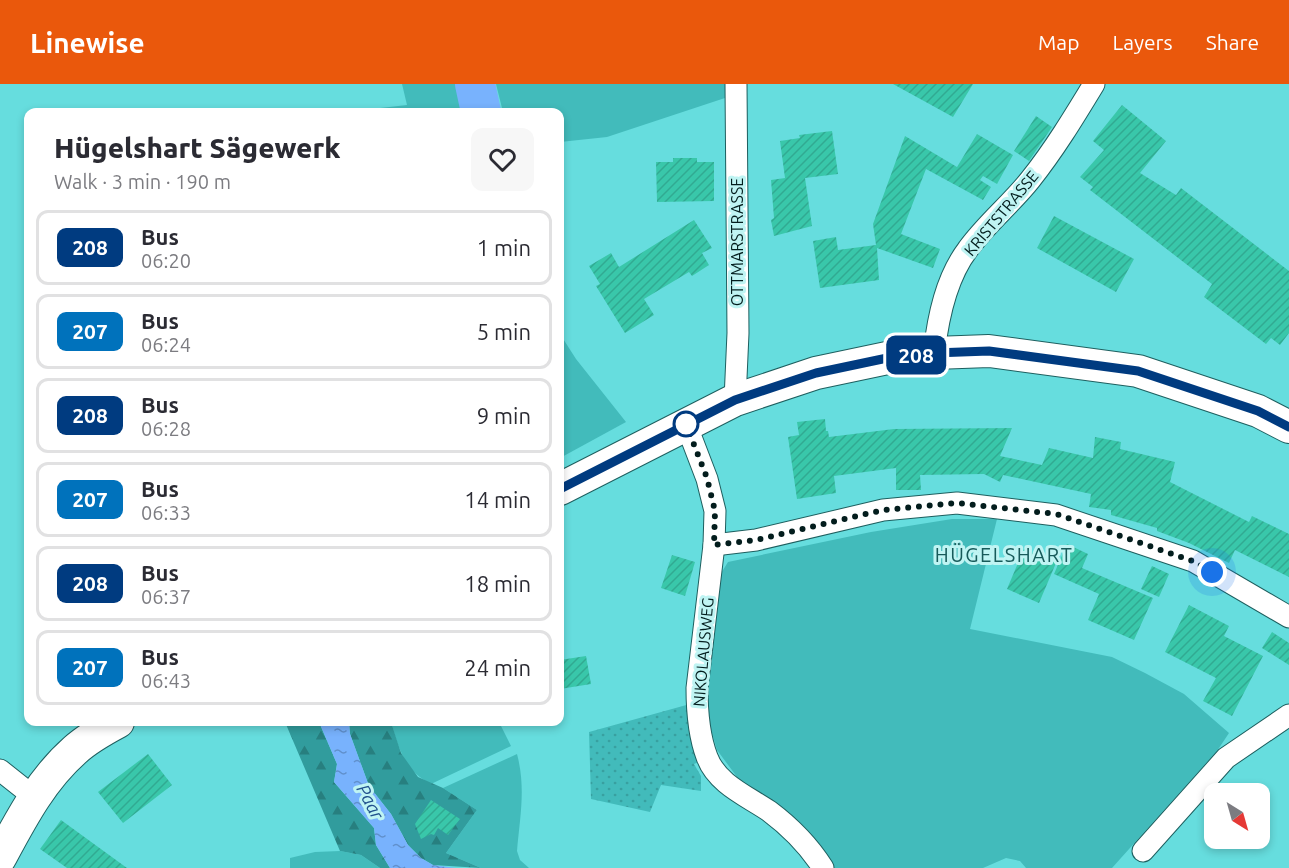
<!DOCTYPE html>
<meta charset="utf-8">
<style>
:root{--surface:#fff;--page:#f7f7f7;--text:#2b2b33;--muted:#7c7c81;--line:#e1e1e2;--accent:#ea580c}
body{margin:0;font-family:Ubuntu,sans-serif;background:var(--page);color:var(--text);height:100vh;display:flex;flex-direction:column;font-size:22px;white-space:nowrap}
*{box-sizing:border-box;margin:0}
p{font-size:20px;color:var(--muted)}
.icon{flex:none;width:33px;height:33px;fill:none;stroke:currentColor;stroke-width:2;stroke-linecap:round;stroke-linejoin:round}
.map{position:relative;flex:1;overflow:hidden}
.panel{position:absolute;left:24px;top:24px;width:540px;height:618px;display:flex;flex-direction:column;background:var(--surface);border-radius:12px;box-shadow:0 3px 9px #0003}
.panel>*{flex:none}
.badge{padding:0 12px;border-radius:9px;font-size:21px;line-height:39px}
.needle{width:39px;rotate:143deg}
.controls{position:absolute;left:1204px;top:699px;display:grid;gap:12px}
.controls a{display:grid;place-items:center;width:66px;height:66px;border-radius:12px;background:var(--surface);box-shadow:0 3px 9px #0003;font-size:30px}
.you{position:absolute;width:30px;height:30px;margin:-15px;border:4px solid #fff;border-radius:50%;background:#1a73e8;box-shadow:0 0 0 9px #1a73e833}
.map>.badge{position:absolute;translate:-50% -50%;box-shadow:0 0 0 3px #fff}
.round{display:grid;place-items:center;flex:none;width:63px;height:63px;border-radius:12px;background:var(--page)}
.overview{display:flex;align-items:center;justify-content:space-between;height:102px;padding:0 30px}
h1{font-size:28px;font-weight:800;line-height:45px}
ul{padding:0;list-style:none}
li{display:flex;align-items:center;gap:18px;height:75px;margin:0 12px 9px;padding:0 18px;border:3px solid var(--line);border-radius:12px}
li div{flex:1}
li b{display:block;font-size:22px}
li em{font-style:normal}
li .badge{min-width:66px;font-weight:700;text-align:center}
header{display:flex;align-items:center;gap:36px;box-sizing:border-box;height:84px;padding:0 30px;background:var(--accent);color:#fff}
header strong{font-size:28px}
nav{display:flex;gap:33px;margin-inline-start:auto;font-size:21px}
.map>svg:first-child{display:block}
</style>
<header>
<strong>Linewise</strong>
<nav><a>Map</a><a>Layers</a><a>Share</a></nav>
</header>
<div class="map">
<svg width="1289" height="784" viewBox="0 0 1289 784">
<defs>
<pattern id="forest-firs" width="22" height="20" patternUnits="userSpaceOnUse" patternTransform="scale(1.5)"><rect width="22" height="20" fill="#319c9d"/><path d="M5 1l3.5 6h-7zM16 11l3.5 6h-7z" fill="#277f7f"/></pattern>
<pattern id="park-dots" width="8" height="8" patternUnits="userSpaceOnUse" patternTransform="scale(1.5)"><rect width="8" height="8" fill="#42bbbb"/><path d="M2 2h.1M6 6h.1" fill="none" stroke="#38a0a0" stroke-width="1.8" stroke-linecap="round"/></pattern>
<pattern id="water-ripples" width="26" height="14" patternUnits="userSpaceOnUse" patternTransform="scale(1.5)"><rect width="26" height="14" fill="#78b2fd"/><path d="M2 4q2-2 4 0t4 0M15 11q2-2 4 0t4 0" fill="none" stroke="#6090cc"/></pattern>
<pattern id="building-hatch" width="6" height="6" patternUnits="userSpaceOnUse" patternTransform="scale(1.5)"><rect width="6" height="6" fill="#39c7aa"/><path d="M-1 1l2-2M0 6l6-6M5 7l2-2" fill="none" stroke="#31aa92"/></pattern>
</defs>
<rect width="100%" height="100%" fill="#66ddde"/>
<g fill="#42bbbb">
<polygon points="402,0 463,0 465,15 463,28 345,28 407,21"/>
<polygon points="496,0 728,0 728,13 607,53 560,58 560,28 503,28"/>
<polygon points="560,250 576,275 626,338 560,374"/>
<polygon points="952,435 997,435 970,545 1112,573 1145,589 1184,610 1229,649 1217,667 1112,784 1026,784 1020,777 1006,774 983,784 834,784 811,755 743,701 717,666 706,628 709,576 720,491 728,478 871,448"/>
<path d="M391,638H499L511,662L431,700C404,686 399,665 391,638Z"/>
<path d="M517,670C526,704 520,732 517,767L520,776L529,784H481L446,769L477,726L443,704Z"/>
<polygon points="340,767 361,771 380,784 290,784 290,774 315,768"/>
</g>
<g fill="url(#forest-firs)">
<polygon points="285,638 319,638 337,680 334,698 374,744 376,761 390,784 380,784 361,771 340,767"/>
<polygon points="349,638 391,638 401,669 418,693 443,704 477,726 446,769 481,784 433,781 421,774 408,761 391,730 369,702 350,650"/>
</g>
<polygon fill="url(#park-dots)" points="690,620 699,678 694,680 701,692 701,707 661,701 650,728 591,715 589,648"/>
<polygon fill="url(#water-ripples)" points="319,638 349,638 350,650 369,702 391,730 408,761 421,774 433,781 456,784 390,784 376,761 374,744 334,698 337,680"/>
<g fill="none" stroke-linecap="round" stroke-linejoin="round">
<polyline stroke="#78b2fd" stroke-width="40" points="475,0 481,28"/>
</g>
<g fill="url(#building-hatch)">
<polygon points="893,0 973,0 953,33"/>
<polygon points="1122,21 1166,57 1140,89 1176,111 1181,104 1289,187 1289,249 1280,261 1271,254 1266,260 1204,213 1212,200 1090,106 1093,103 1080,93 1104,66 1093,57"/>
<polygon points="1036,32 1052,43 1029,77 1014,67"/>
<polygon points="832,47 838,90 805,94 812,142 774,152 771,136 774,134 771,96 785,94 780,57 800,54 799,51"/>
<polygon points="977,50 1013,71 997,100 983,92 980,96 991,103 983,116 926,85 901,150 940,165 933,184 877,164 879,196 820,204 813,157 836,153 838,166 876,161 873,140 905,52 957,83"/>
<polygon points="673,74 697,74 697,78 714,78 714,117 657,118 656,78 673,78"/>
<polygon points="1054,132 1134,175 1116,208 1037,164"/>
<polygon points="694,136 712,164 702,169 709,181 692,192 689,188 644,215 654,231 625,249 596,202 600,200 589,182 611,169 619,183"/>
<polygon points="825,335 826,347 828,347 829,353 894,345 1012,344 1000,372 1042,381 1049,364 1093,374 1095,353 1121,358 1120,365 1175,378 1170,398 1249,438 1252,432 1289,450 1289,493 1235,466 1229,479 1189,459 1157,447 1157,444 1111,431 1111,426 1089,423 1091,410 1003,391 1000,398 984,390 920,391 921,406 896,406 896,384 834,392 836,409 797,415 788,353 799,351 797,338"/>
<polygon points="1067,460 1088,470 1082,484 1153,514 1134,556 1088,536 1099,510 1054,490"/>
<polygon points="1024,465 1056,479 1039,519 1007,505"/>
<polygon points="672,471 695,478 685,512 661,504"/>
<polygon points="1152,482 1169,490 1159,513 1141,505"/>
<polygon points="1189,521 1229,542 1224,552 1263,572 1232,632 1203,617 1216,594 1165,568"/>
<polygon points="1272,548 1289,559 1289,581 1262,564"/>
<polygon points="586,572 591,600 560,605 560,576"/>
<polygon points="148,670 172,701 123,739 98,708"/>
<polygon points="431,716 460,735 448,751 438,744 434,751 431,750 421,755 415,740"/>
<polygon points="61,736 127,784 67,784 40,765"/>
</g>
<g fill="none" stroke-linecap="round" stroke-linejoin="round">
<g stroke="#1e5f5f" stroke-width="23">
<g id="minor">
<path d="M934,269C938,233 946,194 968,165C986,140 1011,120 1030,96C1054,66 1074,33 1094,0"/>
<polyline points="735,316 738,249 736,0"/>
<path d="M686,340L707,395L715,427L714,461L697,604C697,626 699,652 707,673C717,700 747,712 769,727C789,742 809,762 823,784"/>
<polyline points="714,461 756,456 883,426 957,419 1056,431 1193,477 1289,533"/>
<polyline points="0,686 34,713"/>
<polyline points="1143,767 1226,674 1289,631"/>
</g>
</g>
<g stroke="#1e5f5f" stroke-width="34">
<g id="secondary">
<polyline points="560,405 735,316 816,289 892,273 934,269 989,267 1138,287 1258,327 1289,343"/>
<path d="M0,774C21,735 41,696 75,666C87,655 103,646 118,638"/>
</g>
</g>
<use href="#minor" stroke="#fff" stroke-width="21"/>
<use href="#secondary" stroke="#fff" stroke-width="32"/>
</g>
<g fill="none" stroke-linecap="round" stroke-linejoin="round">
<g stroke="#fff" stroke-width="14">
<polyline id="line" points="560,405 735,316 816,289 892,273 934,269 989,267 1138,287 1258,327 1289,343"/>
</g>
<use href="#line" stroke="#003b80" stroke-width="9"/>
<polyline stroke="#031d1d" stroke-width="6" stroke-dasharray="0 10.8" points="686,340 707,394 715,427 714,461 756,456 883,426 957,419 1056,430 1193,477 1212,488"/>
</g>
<circle fill="#fff" stroke="#003b80" stroke-width="3" cx="686" cy="340" r="12"/>
<g text-anchor="middle" stroke-width="6" stroke-linejoin="round" paint-order="stroke">
<g font-size="16" fill="#031d1d" stroke="#bff4f3">
<text transform="translate(1001 129) rotate(-50)" y="6">KRISTSTRASSE</text>
<text transform="translate(737 158) rotate(-90)" y="6">OTTMARSTRASSE</text>
<text transform="translate(703 568) rotate(-85)" y="6">NIKOLAUSWEG</text>
</g>
<g font-size="18" font-style="italic" fill="#21518d" stroke="#bff4f3">
<text transform="translate(370 718) rotate(62)" y="6">Paar</text>
</g>
<g font-size="20" letter-spacing="1.5" fill="#175a5a" stroke="#bff4f3">
<text x="1004" y="478">HÜGELSHART</text>
</g>
</g>
</svg>
<div class="controls">
<a><svg class="needle" viewBox="-14 -14 28 28"><path d="M0-13l5 13h-10z" fill="#e53935"/><path d="M0 13l5-13h-10z" fill="#7c7c81"/></svg></a>
</div>
<div class="you" style="left:1212px;top:488px"></div>
<b class="badge" style="left:916px;top:271px;background:#003b80;color:#fff">208</b>
<section class="panel">
<div class="overview"><div><h1>Hügelshart Sägewerk</h1><p>Walk · 3 min · 190 m</p></div><a class="round"><svg class="icon" aria-label="heart" viewBox="0 0 24 24"><path d="M12 20l-8-8c-3-5 5-10 8-4 3-6 11-1 8 4z"/></svg></a></div>
<ul>
<li><span class="badge" style="background:#003b80;color:#fff">208</span><div><b>Bus</b><p>06:20</p></div><em>1 min</em></li>
<li><span class="badge" style="background:#0072bc;color:#fff">207</span><div><b>Bus</b><p>06:24</p></div><em>5 min</em></li>
<li><span class="badge" style="background:#003b80;color:#fff">208</span><div><b>Bus</b><p>06:28</p></div><em>9 min</em></li>
<li><span class="badge" style="background:#0072bc;color:#fff">207</span><div><b>Bus</b><p>06:33</p></div><em>14 min</em></li>
<li><span class="badge" style="background:#003b80;color:#fff">208</span><div><b>Bus</b><p>06:37</p></div><em>18 min</em></li>
<li><span class="badge" style="background:#0072bc;color:#fff">207</span><div><b>Bus</b><p>06:43</p></div><em>24 min</em></li>
</ul>
</section>
</div>
